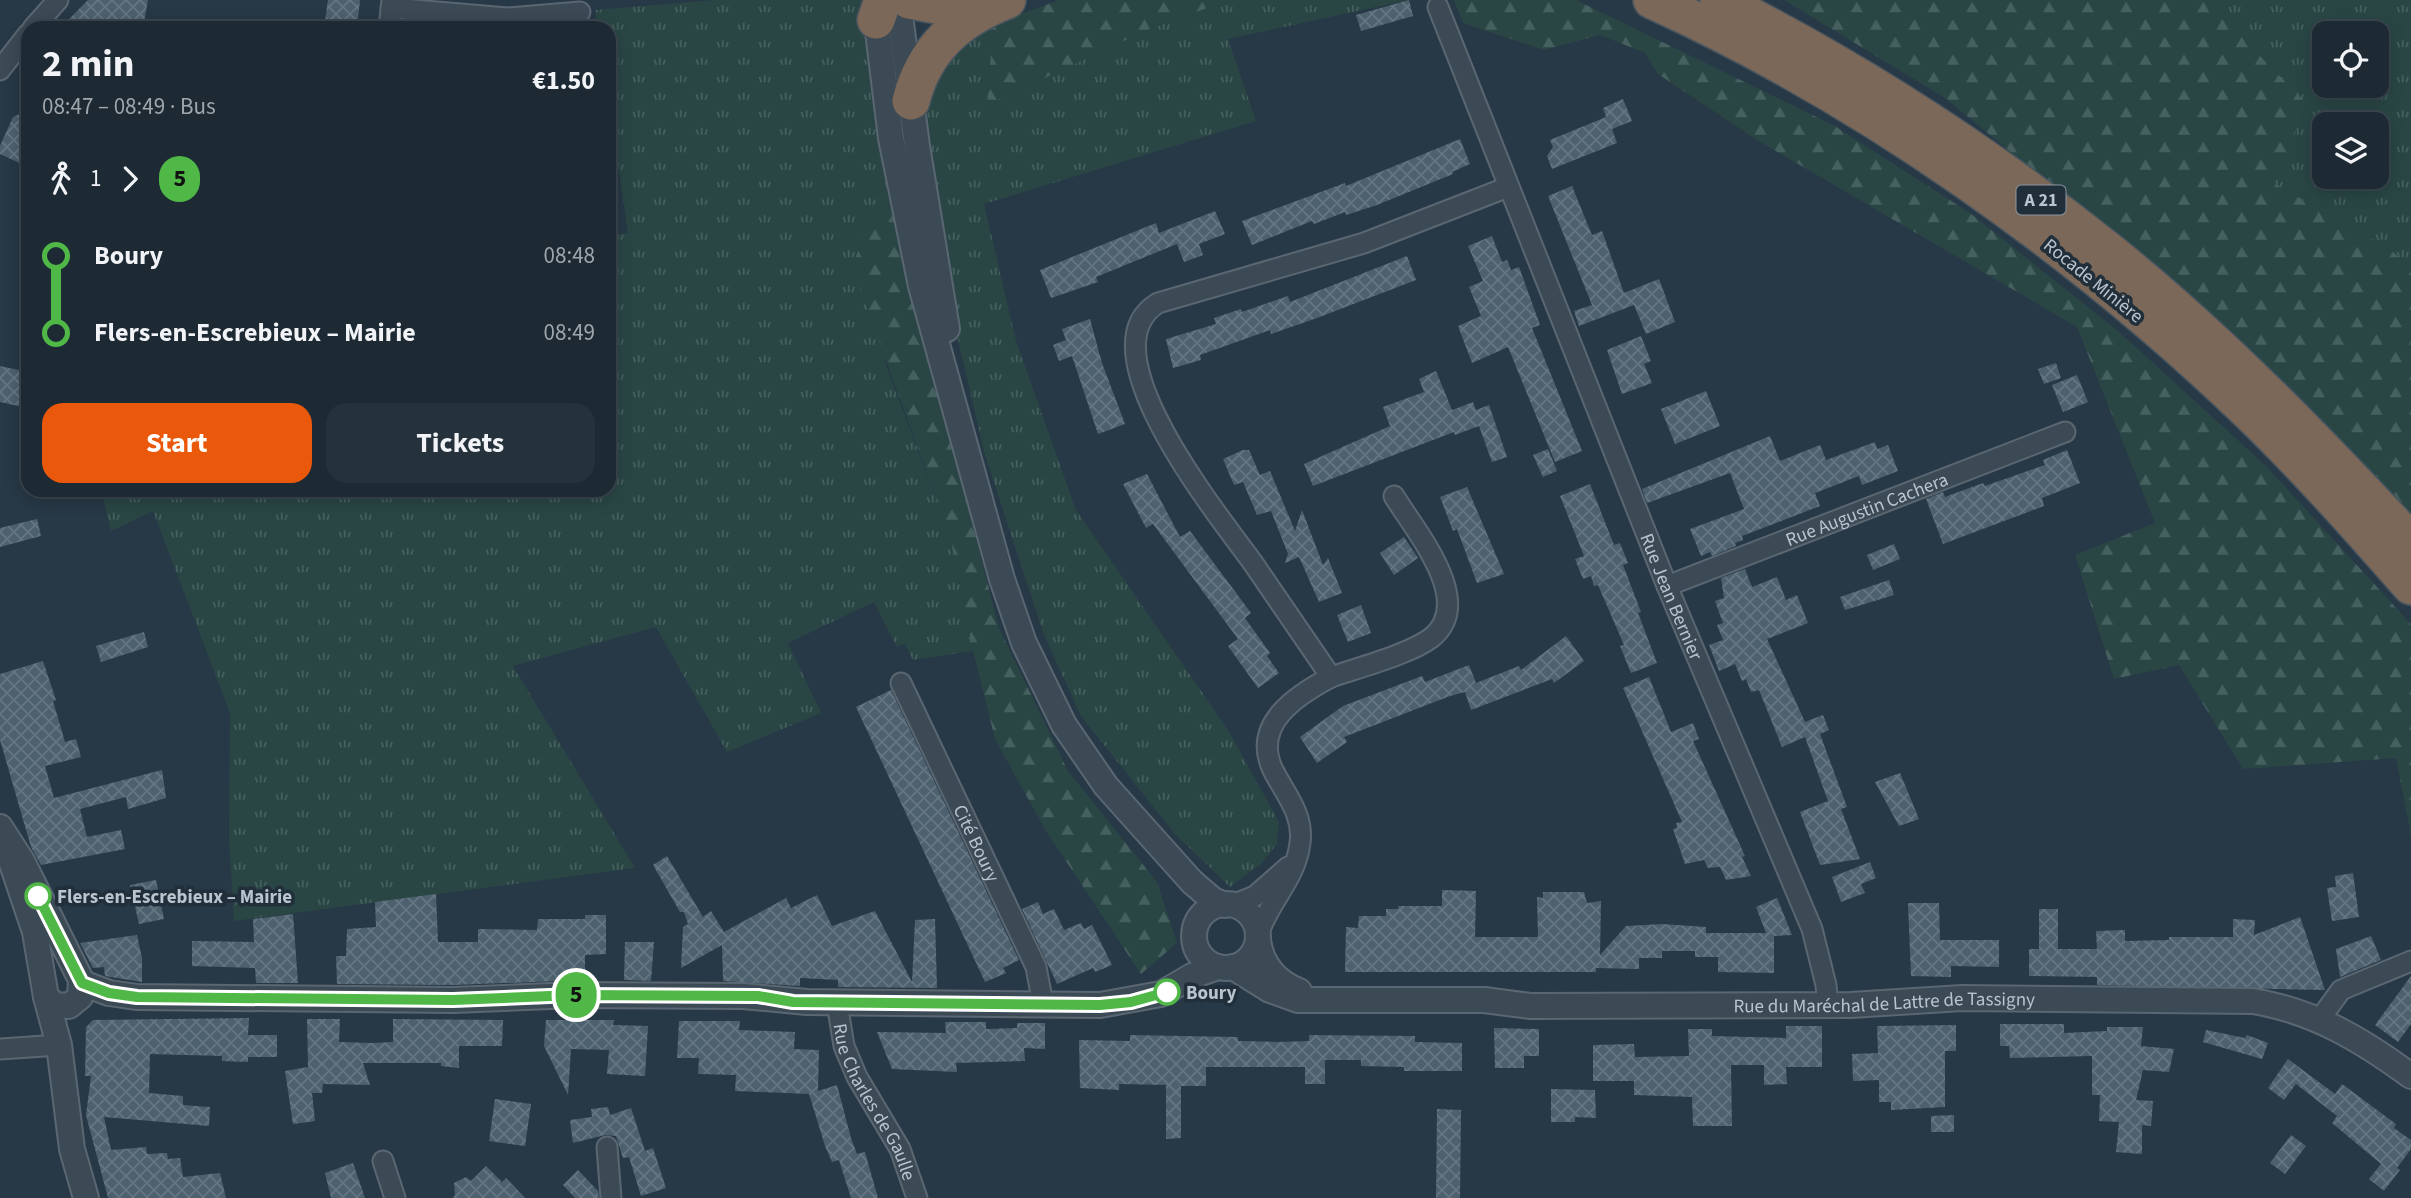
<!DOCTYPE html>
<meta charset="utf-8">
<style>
:root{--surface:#1d2a34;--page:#25323c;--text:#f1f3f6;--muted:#a0a7ac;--line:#3b464f;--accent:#ea580c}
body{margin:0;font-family:"Source Sans 3",sans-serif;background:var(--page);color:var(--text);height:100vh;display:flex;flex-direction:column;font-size:26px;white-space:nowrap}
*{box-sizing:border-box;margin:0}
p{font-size:23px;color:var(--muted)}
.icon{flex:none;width:38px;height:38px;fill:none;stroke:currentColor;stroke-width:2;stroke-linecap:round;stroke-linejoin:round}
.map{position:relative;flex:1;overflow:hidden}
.side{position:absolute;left:21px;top:21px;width:595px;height:476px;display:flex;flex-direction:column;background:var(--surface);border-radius:21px;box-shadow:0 4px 18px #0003,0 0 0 2px var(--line)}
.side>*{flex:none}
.badge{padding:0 14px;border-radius:23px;font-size:24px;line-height:46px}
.controls{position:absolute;left:2312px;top:21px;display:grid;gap:14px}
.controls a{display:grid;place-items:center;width:77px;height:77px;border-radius:14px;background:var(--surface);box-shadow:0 4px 18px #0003,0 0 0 2px var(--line);font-size:35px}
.map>.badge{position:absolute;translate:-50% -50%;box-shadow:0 0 0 4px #fff}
.legs{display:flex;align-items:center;gap:10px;height:77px;padding:0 21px;font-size:23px}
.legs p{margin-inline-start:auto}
.summary{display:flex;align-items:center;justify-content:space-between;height:119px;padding:0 21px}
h1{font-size:38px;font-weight:700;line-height:52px}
.primary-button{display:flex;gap:14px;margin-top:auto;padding:14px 21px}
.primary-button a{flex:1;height:80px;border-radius:21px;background:var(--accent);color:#fff;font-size:28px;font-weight:700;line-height:80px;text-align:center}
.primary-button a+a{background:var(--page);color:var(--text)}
ul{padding:0 21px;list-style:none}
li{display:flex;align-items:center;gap:24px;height:77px;font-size:26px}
li i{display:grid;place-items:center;width:10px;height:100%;margin:0 9px;background:currentColor}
li i::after{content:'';width:18px;height:18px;margin:-9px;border:5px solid;border-radius:50%;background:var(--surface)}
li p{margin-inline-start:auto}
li:first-child i{background:linear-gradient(#0000 50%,currentColor 0)}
li:last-child i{background:linear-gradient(currentColor 50%,#0000 0)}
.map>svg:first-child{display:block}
</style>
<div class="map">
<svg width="2411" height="1198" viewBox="0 0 2411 1198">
<defs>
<pattern id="grass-tufts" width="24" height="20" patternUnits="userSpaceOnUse" patternTransform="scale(1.75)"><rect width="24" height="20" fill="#294645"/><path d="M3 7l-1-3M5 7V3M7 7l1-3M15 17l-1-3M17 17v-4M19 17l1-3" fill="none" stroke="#465f5f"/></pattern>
<pattern id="forest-firs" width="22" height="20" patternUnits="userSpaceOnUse" patternTransform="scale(1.75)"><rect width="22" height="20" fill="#294645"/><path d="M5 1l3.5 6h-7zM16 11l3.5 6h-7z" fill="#465f5f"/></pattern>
<pattern id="building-cross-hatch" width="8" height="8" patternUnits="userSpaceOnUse" patternTransform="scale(1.75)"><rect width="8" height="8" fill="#4d606e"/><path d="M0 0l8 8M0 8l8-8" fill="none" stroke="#657582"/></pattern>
</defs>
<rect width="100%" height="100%" fill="#273846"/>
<g fill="url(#grass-tufts)" fill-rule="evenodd">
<polygon points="715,0 863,0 891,205 867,227 886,365 950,536 973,651 913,660 905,644 897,647 874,602 788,643 821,713 727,752 656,627 513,666 635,868 234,921 229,840 230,713 153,511 111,531 101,490 609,490 609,236 628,233 609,104 609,28 598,28 595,10"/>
<polygon points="1229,0 1408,0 1228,39 1256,121 984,204 1016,341 1076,510 1228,730 1279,822 1277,844 1261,864 1230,887 1175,834 1081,716 1044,635 985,455 956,331 927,124 929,85 942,60 993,24 987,104 1147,30"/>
<path d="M2205,0H2411V268L2392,251L2272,182L2219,15ZM2324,33H2376V86H2324ZM2324,124H2376V177H2324Z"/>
</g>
<g fill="url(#forest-firs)">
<polygon points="1059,0 1229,0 1147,30 987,105 993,24"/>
<polygon points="1454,0 1576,0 1833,125 1970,213 2118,331 2265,465 2411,624 2411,835 2396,758 2243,769 2179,665 2114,679 2075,555 2155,523 2077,327 1757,140 1658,74 1645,53 1600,35 1544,50 1463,23"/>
<polygon points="1784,0 2205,0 2308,105 2272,182 2392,251 2411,268 2411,528 2235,337 1945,98"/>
<polygon points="891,205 999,628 1068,771 1157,882 1177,943 1141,974 1046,831 995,739 973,651 950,536 852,267 867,227"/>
</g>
<g fill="url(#building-cross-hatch)">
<polygon points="88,0 148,0 143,28 80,28 69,19"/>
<polygon points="328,0 360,0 357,28 324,28"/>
<polygon points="1409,0 1413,16 1361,31 1356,15"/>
<polygon points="1623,99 1632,121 1612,129 1617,143 1552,169 1547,156 1553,147 1550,140 1606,117 1603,108"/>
<polygon points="28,110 28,167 0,154 0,146 13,117"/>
<polygon points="1460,139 1470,164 1452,172 1453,174 1377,205 1346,215 1345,212 1314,224 1312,221 1252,245 1242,221 1345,183 1346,186"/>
<polygon points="1572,186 1592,235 1602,231 1624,293 1659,279 1675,322 1646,334 1634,305 1579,326 1574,311 1592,305 1548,196"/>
<polygon points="1215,211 1225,234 1199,244 1203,255 1184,262 1177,244 1096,277 1098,282 1051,298 1040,270 1156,223 1159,233"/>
<polygon points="1492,236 1502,262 1507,260 1511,270 1519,267 1540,325 1532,328 1582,451 1555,462 1508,347 1472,363 1458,326 1481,316 1469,287 1483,281 1468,246"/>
<polygon points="1407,256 1416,280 1317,318 1271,334 1270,330 1200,355 1201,360 1173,368 1166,339 1216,324 1214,318 1241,309 1242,312 1288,296 1290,302"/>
<polygon points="1090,319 1102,363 1125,424 1098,434 1072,356 1059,361 1053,345 1066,340 1062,329"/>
<polygon points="1641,336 1651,361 1644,364 1652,383 1622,394 1607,350"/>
<polygon points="2056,363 2061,378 2044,384 2038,369"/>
<polygon points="0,366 28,372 28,408 0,402"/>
<polygon points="1436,371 1452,410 1473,402 1476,410 1489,405 1507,457 1492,462 1479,426 1455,435 1454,432 1313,486 1304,464 1390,426 1383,407 1424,392 1419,379"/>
<polygon points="2077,375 2088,402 2063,412 2052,385"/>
<polygon points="1706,391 1720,426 1675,444 1661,409"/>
<polygon points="1770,436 1780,461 1820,445 1826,460 1875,442 1877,449 1888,445 1898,471 1862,485 1859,476 1815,493 1820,506 1742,536 1743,540 1735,543 1736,546 1712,556 1710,552 1701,556 1690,529 1744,509 1730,473 1647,503 1642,489"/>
<polygon points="1548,449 1557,471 1543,477 1533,455"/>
<polygon points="1243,450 1249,450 1260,475 1270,471 1295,531 1302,510 1323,565 1328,558 1342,593 1319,602 1299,557 1285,563 1288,554 1271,511 1257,515 1243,482 1234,485 1223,459"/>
<polygon points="2067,450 2080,483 2042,498 2044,506 1943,544 1926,499 1943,492 1945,497 1983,483 1985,486 2045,465 2043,460"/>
<polygon points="1147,474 1180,537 1190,531 1251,613 1245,618 1270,653 1267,656 1279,673 1258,688 1228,646 1238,639 1153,524 1146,528 1123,484"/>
<polygon points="1590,484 1614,545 1620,543 1628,563 1623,565 1641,612 1638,613 1657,663 1631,673 1620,646 1624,645 1598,585 1594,586 1591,576 1583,579 1575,559 1584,556 1560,496"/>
<polygon points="1467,487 1504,574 1477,583 1457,529 1453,531 1440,497"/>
<polygon points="37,519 41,536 0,547 0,528"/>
<polygon points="1404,537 1418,558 1394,575 1380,553"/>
<polygon points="1894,544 1900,559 1873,570 1867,555"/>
<polygon points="1745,569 1752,587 1777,577 1786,600 1797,595 1808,623 1767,639 1805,722 1823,715 1829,730 1820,734 1847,807 1841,809 1860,859 1820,865 1800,812 1828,801 1805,737 1782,747 1759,690 1751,692 1746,679 1742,681 1735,664 1719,671 1709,645 1723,640 1717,625 1723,623 1715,601 1724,598 1721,578"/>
<polygon points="1889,580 1894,595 1845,610 1840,597"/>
<polygon points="1361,605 1371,633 1348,642 1337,615"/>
<polygon points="144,632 148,647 101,662 96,646"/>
<polygon points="1566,636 1584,661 1554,683 1552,679 1471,710 1465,692 1450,696 1344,737 1347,742 1317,763 1300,737 1343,706 1422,676 1425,682 1469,665 1476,683 1519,666 1521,670"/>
<polygon points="43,661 56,700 53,701 65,742 76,739 81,757 45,766 54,798 162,770 166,798 128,809 126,797 80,809 87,837 121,830 125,849 41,865 31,847 0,740 0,674"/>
<polygon points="1649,677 1671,732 1693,723 1699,739 1693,741 1745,856 1742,857 1751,876 1726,880 1720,867 1708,868 1704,860 1685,864 1673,829 1677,828 1676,823 1682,822 1623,688"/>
<polygon points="891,690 1019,960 1003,968 1006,973 985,982 856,707"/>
<polygon points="1900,773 1919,819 1899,826 1875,782"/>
<polygon points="667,856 703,917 711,911 724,932 786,898 791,908 817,895 832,926 875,911 912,982 915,920 935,919 937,988 838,987 838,980 800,978 800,986 723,981 722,945 681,968 683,927 688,924 684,912 680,912 653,865"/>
<polygon points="1870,862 1876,878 1861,884 1865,893 1841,902 1832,877"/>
<polygon points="2353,873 2359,917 2332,921 2327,888 2336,887 2335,876"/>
<polygon points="156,880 164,919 139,924 130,885"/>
<polygon points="1442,890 1476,891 1475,937 1538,937 1537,897 1543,898 1543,892 1584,892 1587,903 1601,901 1600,955 1626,926 1662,924 1706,927 1706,933 1766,933 1756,907 1777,898 1792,935 1774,936 1774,973 1718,972 1718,957 1695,957 1695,951 1662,951 1662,958 1639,958 1639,969 1596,968 1596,972 1345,972 1346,927 1358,928 1359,916 1386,916 1386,909 1399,909 1398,906 1442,906"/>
<polygon points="436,894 438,942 478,942 478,929 537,930 538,919 585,919 585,915 606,915 606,954 585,955 585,980 453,985 337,984 336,956 346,956 347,929 376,927 375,902"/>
<polygon points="1038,902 1043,914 1054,909 1064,930 1081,923 1084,929 1092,925 1112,965 1095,972 1093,968 1057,984 1022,909"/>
<polygon points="1908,903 1939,903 1940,940 1999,940 1999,967 1951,966 1951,977 1911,976"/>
<polygon points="2039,909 2058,909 2058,949 2097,949 2096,931 2125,930 2125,941 2169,940 2169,937 2233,937 2233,919 2255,920 2254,935 2300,917 2325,990 2097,985 2097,977 2029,976 2029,949 2039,949"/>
<polygon points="293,914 298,983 256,983 255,968 192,966 192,941 254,942 253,919"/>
<polygon points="137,935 142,958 142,982 105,976 104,967 93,968 80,943"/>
<polygon points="2371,936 2381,960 2340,977 2336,949"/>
<polygon points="625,942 654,942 651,981 624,980"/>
<polygon points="2411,976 2411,1024 2398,1042 2375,1025"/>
<polygon points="249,1018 248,1035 277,1035 277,1057 248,1057 248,1062 222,1061 222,1056 150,1054 149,1093 183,1096 183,1105 210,1107 209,1126 104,1117 111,1150 146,1147 147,1154 167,1153 168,1159 180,1158 183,1177 220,1173 226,1198 108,1198 86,1115 91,1076 85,1076 86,1027 93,1020"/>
<polygon points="307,1019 340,1019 339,1042 373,1043 393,1042 393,1019 503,1020 502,1046 459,1046 459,1068 441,1066 441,1063 363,1063 370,1085 323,1084 322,1093 312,1093 315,1121 293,1124 285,1071 308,1067"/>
<polygon points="546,1020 614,1020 613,1025 648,1026 645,1076 607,1074 609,1050 571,1049 568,1095 544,1046"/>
<polygon points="679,1021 740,1021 739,1030 795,1032 794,1049 819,1050 818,1091 837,1085 851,1138 857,1154 865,1152 878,1198 851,1198 839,1160 832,1162 825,1146 809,1094 735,1091 736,1075 698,1074 699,1058 677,1058"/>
<polygon points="945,1022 986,1022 986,1029 1017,1028 1017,1023 1045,1023 1045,1049 1024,1048 1025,1061 956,1063 957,1072 892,1069 877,1032 946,1033"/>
<polygon points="2000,1024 2064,1024 2064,1033 2107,1031 2107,1027 2143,1027 2141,1046 2174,1049 2169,1072 2143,1070 2136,1100 2153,1101 2151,1126 2142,1125 2142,1154 2116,1152 2119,1122 2099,1121 2100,1095 2092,1095 2092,1056 2010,1058 2009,1046 2000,1046"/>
<polygon points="1956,1025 1956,1051 1945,1051 1945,1107 1891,1110 1891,1102 1879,1102 1879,1080 1853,1081 1852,1054 1878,1053 1877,1026"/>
<polygon points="1786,1026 1822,1026 1822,1067 1786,1067 1787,1084 1764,1085 1764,1065 1731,1065 1732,1126 1693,1126 1692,1097 1634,1095 1634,1081 1593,1081 1593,1045 1634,1044 1635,1057 1689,1056 1688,1029 1712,1029 1712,1036 1786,1038"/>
<polygon points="1494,1028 1539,1029 1539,1056 1524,1056 1524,1068 1495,1068"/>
<polygon points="2206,1030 2245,1038 2247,1035 2268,1043 2262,1059 2203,1042"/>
<polygon points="1130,1035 1238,1037 1238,1041 1278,1042 1309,1041 1309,1035 1415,1036 1415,1042 1462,1043 1462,1071 1404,1071 1404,1067 1361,1066 1361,1060 1325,1060 1325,1084 1305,1084 1305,1067 1206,1067 1206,1086 1181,1086 1181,1138 1166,1139 1166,1085 1119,1084 1119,1090 1080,1088 1079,1040 1130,1041"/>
<polygon points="2288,1059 2335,1094 2342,1084 2396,1124 2394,1128 2411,1140 2411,1149 2397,1168 2400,1170 2384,1191 2369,1179 2381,1164 2332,1123 2337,1116 2296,1084 2284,1100 2268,1088"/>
<polygon points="1551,1089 1595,1090 1596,1118 1575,1117 1575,1122 1551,1122"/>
<polygon points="495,1099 531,1104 525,1146 489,1141"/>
<polygon points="608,1107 610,1115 631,1108 645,1151 653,1148 666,1188 641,1196 629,1157 623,1158 616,1136 605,1135 573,1143 570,1120 592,1117 591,1109"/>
<polygon points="1437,1109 1461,1110 1460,1198 1436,1198"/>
<polygon points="1954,1115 1954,1132 1931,1132 1931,1116"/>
<polygon points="2291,1135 2306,1146 2285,1174 2270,1163"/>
<polygon points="353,1163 365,1198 331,1198 325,1173"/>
<polygon points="486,1166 502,1182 506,1178 525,1198 453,1198 455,1195 454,1183 466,1177 471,1181"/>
<polygon points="578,1170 598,1191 599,1198 575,1198 563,1185"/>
</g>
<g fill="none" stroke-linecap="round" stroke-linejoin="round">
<g stroke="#5a6772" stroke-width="23">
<g id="minor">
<path id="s1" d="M1438,7L1667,586L1812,929L1826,985L1828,1005"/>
<polyline points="391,8 507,18 580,12"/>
<polyline points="33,28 58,0"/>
<polyline points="389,28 392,0"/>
<polyline points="0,70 28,34"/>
<path id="s2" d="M1667,586L2065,432"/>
<path d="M1331,677C1357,668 1410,654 1431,638C1477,602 1415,531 1394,496"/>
<path id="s3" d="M901,683L1036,967L1043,1004"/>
<polyline points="1232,905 1255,896 1288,867"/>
<path d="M1258,935C1268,902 1296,879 1300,843C1304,814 1285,794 1273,770C1251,724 1297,695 1331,677C1305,639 1279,601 1253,563C1220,517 1082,349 1158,303L1364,243L1508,187"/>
<path id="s4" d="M837,1003L844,1046L857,1077L900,1149L917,1198"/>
<polyline points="2320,1019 2341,990 2411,961"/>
<polyline points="0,1049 59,1045"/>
<polyline points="607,1147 611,1198"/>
<polyline points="383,1161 395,1198"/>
</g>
</g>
<g stroke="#5a6772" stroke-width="28">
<g id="tertiary">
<polyline points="898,0 917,146 947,329"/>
<polyline points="875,7 891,138 921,286 1002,579 1024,643 1064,725 1106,786 1192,882 1213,900 1225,905"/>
<polyline points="0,827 22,861 81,980 80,997 69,1006 55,1005 46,997 35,932 0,828"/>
<circle cx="1226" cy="936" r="32"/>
<path d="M1258,940C1261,964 1276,982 1299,991"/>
<path id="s5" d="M1233,967L1270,990L1298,1000H1484L1530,1006L1851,1005L1962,998L2253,1001C2314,1011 2362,1040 2411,1076"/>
<polyline points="82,983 109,993 137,997 453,1000 574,995 743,996 807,1002 1100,1005 1161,994 1192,976 1218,967"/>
<polyline points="46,997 59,1045 72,1149 86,1198"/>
</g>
</g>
<g stroke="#46545f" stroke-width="40">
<g id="motorway">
<polyline points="909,0 959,9 987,6"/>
<path d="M1652,0C1868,98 2078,248 2249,412C2306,467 2359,527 2411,586"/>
<path d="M1719,0C1858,70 1989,155 2110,252C2218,339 2316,440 2411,542"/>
<polyline points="876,20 883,0"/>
<path d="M911,101C924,49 958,19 1007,0"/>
</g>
</g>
<use href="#minor" stroke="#3b4a55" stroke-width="19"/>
<use href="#tertiary" stroke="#3b4a55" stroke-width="24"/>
<use href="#motorway" stroke="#7b6858" stroke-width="37"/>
</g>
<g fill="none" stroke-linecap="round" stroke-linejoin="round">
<g stroke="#fff" stroke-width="16">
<polyline id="line-1" points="38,896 82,983 109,993 137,997 453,1000 574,995 758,996 793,1002 1100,1005 1131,1002 1167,992"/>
</g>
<use href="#line-1" stroke="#50b847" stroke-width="10"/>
</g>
<g fill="#fff" stroke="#50b847" stroke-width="3.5">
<circle cx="38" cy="896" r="12"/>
<circle cx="1167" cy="992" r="12"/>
</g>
<g text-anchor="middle" stroke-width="7" stroke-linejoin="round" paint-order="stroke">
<rect fill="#202f3a" stroke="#8b97a2" stroke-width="2" x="2016.5" y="185.5" width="49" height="29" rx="5"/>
<g font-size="18" font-weight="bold" fill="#b9c4ce">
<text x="2041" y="206">A 21</text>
</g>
<g font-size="19" fill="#b9c4ce" stroke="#202f3a">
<text transform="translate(2094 280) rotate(39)" y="7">Rocade Minière</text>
<text dy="7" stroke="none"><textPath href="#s2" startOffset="214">Rue Augustin Cachera</textPath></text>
<text dy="7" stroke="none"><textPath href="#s1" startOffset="634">Rue Jean Bernier</textPath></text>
<text dy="7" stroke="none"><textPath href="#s3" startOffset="177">Cité Boury</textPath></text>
<text dy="7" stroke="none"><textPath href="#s5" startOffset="660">Rue du Maréchal de Lattre de Tassigny</textPath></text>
<text dy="7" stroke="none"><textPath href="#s4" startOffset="107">Rue Charles de Gaulle</textPath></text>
</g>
<g font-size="19" font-weight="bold" fill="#b9c4ce" stroke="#202f3a" text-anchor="start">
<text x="57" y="903">Flers-en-Escrebieux – Mairie</text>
<text x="1186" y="999">Boury</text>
</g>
</g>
</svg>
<div class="controls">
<a><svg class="icon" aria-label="locate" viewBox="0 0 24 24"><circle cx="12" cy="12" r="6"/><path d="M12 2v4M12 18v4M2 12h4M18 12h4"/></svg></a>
<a><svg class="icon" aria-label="layers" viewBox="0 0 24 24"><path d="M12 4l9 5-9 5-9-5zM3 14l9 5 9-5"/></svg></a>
</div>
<b class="badge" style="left:576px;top:995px;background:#50b847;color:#111">5</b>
<section class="side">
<div class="summary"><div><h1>2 min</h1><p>08:47 – 08:49 · Bus</p></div><b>€1.50</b></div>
<div class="legs"><svg class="icon" aria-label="walk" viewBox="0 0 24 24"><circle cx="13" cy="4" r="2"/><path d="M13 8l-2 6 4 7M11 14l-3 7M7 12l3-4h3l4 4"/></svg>1<svg class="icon" aria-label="forward" viewBox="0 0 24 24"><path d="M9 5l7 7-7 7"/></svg><b class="badge" style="background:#50b847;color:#111">5</b></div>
<ul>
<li><i style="color:#50b847"></i><b>Boury</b><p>08:48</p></li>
<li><i style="color:#50b847"></i><b>Flers-en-Escrebieux – Mairie</b><p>08:49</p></li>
</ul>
<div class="primary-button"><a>Start</a><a>Tickets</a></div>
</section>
</div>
